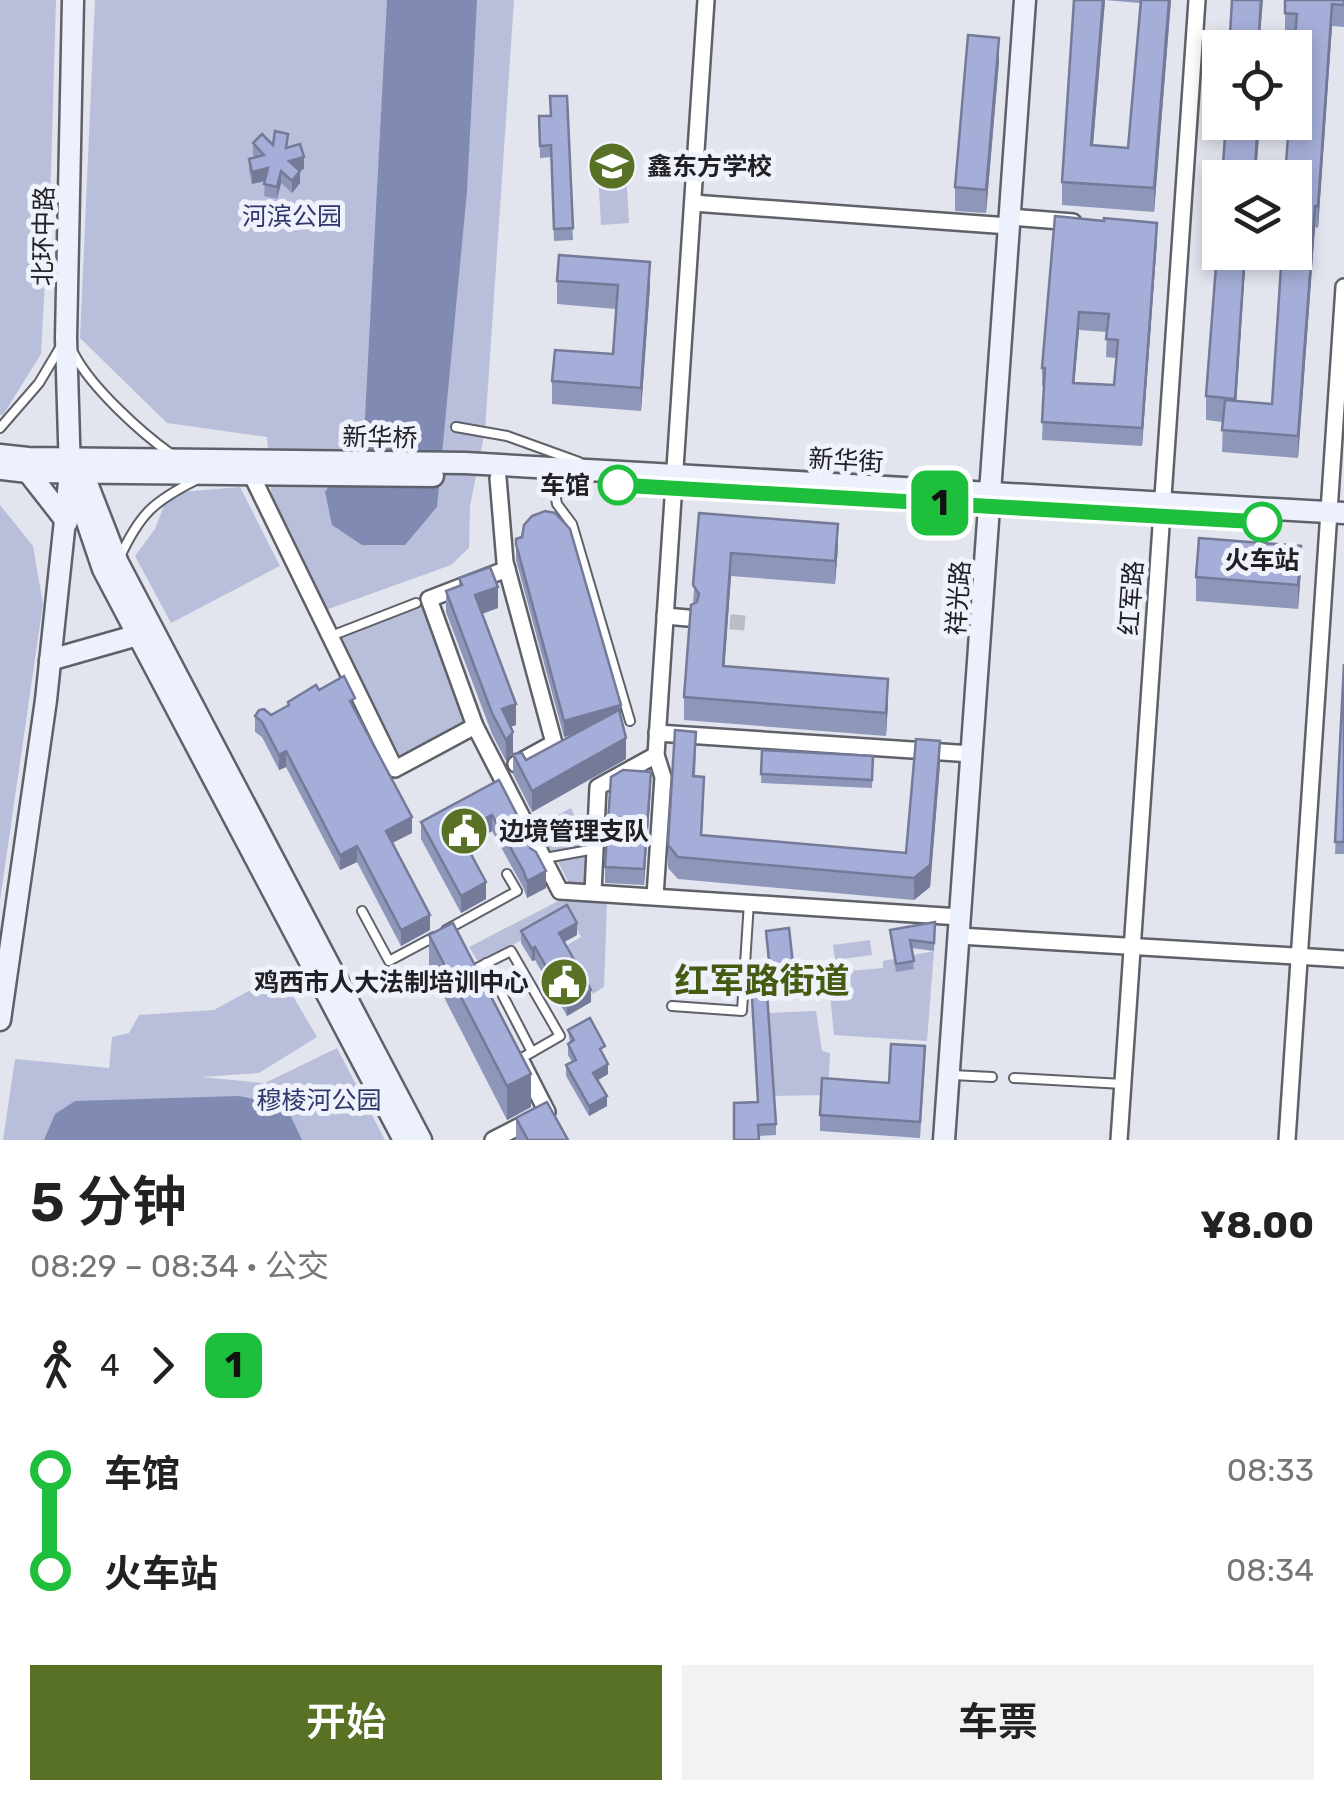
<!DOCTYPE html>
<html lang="zh">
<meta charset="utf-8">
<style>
:root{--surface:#fff;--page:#f2f2f2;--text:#222;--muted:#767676;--accent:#587124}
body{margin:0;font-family:Rubik,"Noto Sans SC",sans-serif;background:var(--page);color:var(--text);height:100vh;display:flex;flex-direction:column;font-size:38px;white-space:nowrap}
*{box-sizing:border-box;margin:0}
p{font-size:32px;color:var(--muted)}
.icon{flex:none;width:55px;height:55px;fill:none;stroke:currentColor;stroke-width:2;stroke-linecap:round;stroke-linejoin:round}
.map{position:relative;height:1140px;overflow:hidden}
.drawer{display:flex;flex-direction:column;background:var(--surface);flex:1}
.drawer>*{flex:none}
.badge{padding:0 20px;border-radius:15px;font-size:35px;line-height:65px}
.controls{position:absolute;left:1202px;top:30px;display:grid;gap:20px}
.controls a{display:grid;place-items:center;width:110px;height:110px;border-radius:0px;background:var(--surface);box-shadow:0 5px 15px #0003;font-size:50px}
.map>.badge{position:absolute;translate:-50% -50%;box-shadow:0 0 0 5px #fff}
.legs{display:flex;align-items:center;gap:15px;height:110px;padding:0 30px;font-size:32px}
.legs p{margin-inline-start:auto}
.summary{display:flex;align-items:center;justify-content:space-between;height:170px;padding:0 30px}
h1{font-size:55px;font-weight:600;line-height:75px}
.primary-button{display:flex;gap:20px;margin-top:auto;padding:20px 30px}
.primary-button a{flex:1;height:115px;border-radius:0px;background:var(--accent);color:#fff;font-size:40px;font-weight:600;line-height:115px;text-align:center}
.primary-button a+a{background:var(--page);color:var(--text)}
ul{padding:0 30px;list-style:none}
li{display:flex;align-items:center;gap:35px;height:100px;font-size:38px}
li i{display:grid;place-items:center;width:15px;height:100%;margin:0 12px;background:currentColor}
li i::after{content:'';width:25px;height:25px;margin:-12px;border:8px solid;border-radius:50%;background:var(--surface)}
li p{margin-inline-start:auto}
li:first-child i{background:linear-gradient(#0000 50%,currentColor 0)}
li:last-child i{background:linear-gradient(currentColor 50%,#0000 0)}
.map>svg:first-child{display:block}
</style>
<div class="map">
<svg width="1344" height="1140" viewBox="0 0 1344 1140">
<rect width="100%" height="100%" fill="#e2e4ee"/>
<g fill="#b9bfda">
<polygon points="0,0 56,0 51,171 41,354 3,415 0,415"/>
<polygon points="95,0 514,0 485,431 470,506 469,548 451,565 312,615 272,502 267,437 167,423 80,338"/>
<polygon points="625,154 629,223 601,225 597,155"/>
<polygon points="240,487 280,566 171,623 135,556 155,529 169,493"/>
<polygon points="0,505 33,546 43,604 0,900"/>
<polygon points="421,599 468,725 402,761 339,631"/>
<polygon points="571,808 577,822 589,821 587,845 549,852 536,827"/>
<polygon points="586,856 587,885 570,885 557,860"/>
<polygon points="564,898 607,901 604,987 593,994 566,946 581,937 569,915 479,963 469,947"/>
<polygon points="870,940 872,955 835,960 833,945"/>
<polygon points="934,951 927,1041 834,1035 828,973 883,968 883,961"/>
<polygon points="280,974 317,1037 259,1073 201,1077 265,1083 337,1048 385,1140 3,1140 15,1059 109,1068 112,1037 129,1033 139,1015 214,1010"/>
<polygon points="816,1011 822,1051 830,1053 828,1095 773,1096 767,1013"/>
</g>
<g fill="#818ab2">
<polygon points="387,0 477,0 467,191 437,507 405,545 362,545 332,525 325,492 364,436"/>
<polygon points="239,1096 286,1106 302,1140 44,1140 55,1114 75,1101"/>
</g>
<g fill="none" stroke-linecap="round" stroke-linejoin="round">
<polyline stroke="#bbbdc6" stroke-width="15" stroke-dasharray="15 8" stroke-linecap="butt" points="707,620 745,623"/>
<g stroke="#5f6169" stroke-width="12">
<g id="lane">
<path d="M74,354C91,387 140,432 171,454"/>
<polyline points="456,427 507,436 579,462"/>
<polyline points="0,428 39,383 61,346"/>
<polyline points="553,482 557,504 572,524 630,721"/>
<path d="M119,559C140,513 154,501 198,479"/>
<polyline points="331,636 416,603"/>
<polyline points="545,858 595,849"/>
<polyline points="362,911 389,961 434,937"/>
<polyline points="446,930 517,891 507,874"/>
<polyline points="486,963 532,1052"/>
<polyline points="473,970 511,951 560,1036 520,1059"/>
<polyline points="672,1006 742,1011 749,902"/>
<polyline points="952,1075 992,1077"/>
<polyline points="1014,1078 1123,1084"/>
</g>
</g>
<g stroke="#5f6169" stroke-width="20">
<g id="street">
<polyline points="693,203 1009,226"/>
<polyline points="1010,217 1073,222"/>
<polyline points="251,474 395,769 475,726"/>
<polyline points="498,478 505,562 554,743 516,764"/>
<polyline points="507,569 429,599 475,726 560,891 960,917"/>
<polyline points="665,616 688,618"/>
<polyline points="657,733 972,754"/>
<polyline points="593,892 598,787 656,755 706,0"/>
<polyline points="655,896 663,777 656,755"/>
<polyline points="959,936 1344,959"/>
<polyline points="493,1140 547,1112 522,1063"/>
<polyline points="1119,1140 1197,0"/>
<polyline points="1287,1140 1344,287"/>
</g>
</g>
<g stroke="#5f6169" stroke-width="25">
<g id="secondary">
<polyline points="0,455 28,458 465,463 1344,513"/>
<polyline points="77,466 83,473 118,563 421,1140"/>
<polyline points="2,469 28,472 433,476"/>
<polyline points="28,472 67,522"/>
<polyline points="79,498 103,569 404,1140"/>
<polyline points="50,660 138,635"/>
<polyline points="0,1020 46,700 70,473 66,338 73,0"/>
<polyline points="944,1140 1025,0"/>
</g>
</g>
<use href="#lane" stroke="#fff" stroke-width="8"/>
<use href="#street" stroke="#fff" stroke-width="15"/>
<use href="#secondary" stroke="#edf0fd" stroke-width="20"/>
</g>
<g fill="#8e96ba" fill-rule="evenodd">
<path d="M1074,0H1171L1154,212L1062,205V182ZM1105,0L1140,3L1128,148L1093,145Z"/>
<polygon points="1285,0 1344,0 1344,27 1332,26 1318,228 1315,227 1298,458 1222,452 1223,422 1206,420 1206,396 1246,252 1236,401 1272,404 1295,36 1285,35"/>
<polygon points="999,61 986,213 955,211 955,187"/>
<polygon points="567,96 573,240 554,241 551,157 540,158 539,116 550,116"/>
<polygon points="253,143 288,147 304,169 299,170 300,183 292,193 281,183 277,199 264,196 265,181 252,184 249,171 249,159 255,157 253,155"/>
<path d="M1104,221L1157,240L1142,446L1042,440L1044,386H1042V368ZM1079,330L1107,332L1106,357L1116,358L1114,385L1074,383Z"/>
<polygon points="557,281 650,286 641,411 552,404 552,381 613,354 616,309 557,304"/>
<polygon points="699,513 838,547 835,584 731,576 724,666 888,702 886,736 684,720 684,697 693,604"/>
<polygon points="516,539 621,720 626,759 532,812 513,774 513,754 526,760 573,734 564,737 516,560"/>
<polygon points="1301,570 1298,609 1196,601 1196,577"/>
<polygon points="459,578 498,608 482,614 516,725 510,727 506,761 492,734 446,612 446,591 459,586"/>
<polygon points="1344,664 1344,854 1335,854"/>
<polygon points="288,702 355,710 412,833 392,843 430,930 401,946 357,862 340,870 286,767 279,770 262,737 255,732 255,716 271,715 288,706"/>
<polygon points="762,750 873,756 872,788 761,783"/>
<polygon points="696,754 695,776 704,800 702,835 906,853 940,764 930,887 914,900 678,879 668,868 668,845"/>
<polygon points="499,780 546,888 527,898 523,887 492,831 466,845 486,899 461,913 421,839 421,822"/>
<polygon points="651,788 644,885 605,883 605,867"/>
<polygon points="935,922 934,951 911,948 914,969 896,972 890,930"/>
<polygon points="521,931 577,935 564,942 591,1002 567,1016 535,960 532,961 521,943"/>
<polygon points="766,931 793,964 793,976 787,977 788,992 771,993"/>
<polygon points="429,935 531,1107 507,1120 429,968"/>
<polygon points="568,1030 605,1056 608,1074 598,1080 607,1106 589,1116 566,1076 566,1065 572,1062 568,1055 568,1044 570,1043"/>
<polygon points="925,1062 920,1138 820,1131 820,1115 889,1083"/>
<polygon points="734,1103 776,1124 776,1135 759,1136"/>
<polygon points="516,1118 568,1140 516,1140"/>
</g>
<g fill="#747a97">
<polygon points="1103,0 1105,0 1091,169 1091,145"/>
<polygon points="1169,0 1171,0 1154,212 1154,188"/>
<polygon points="1261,0 1263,0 1259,48 1258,48"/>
<polygon points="1332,4 1332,26 1318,228 1318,206"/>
<polygon points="999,38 999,61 986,213 986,190"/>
<polygon points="1258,122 1260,122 1256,178 1254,178"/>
<polygon points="304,157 304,169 289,173 289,161"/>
<polygon points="268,168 268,180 252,184 252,172"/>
<polygon points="281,171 281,183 277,199 277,187"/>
<polygon points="300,171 300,183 292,193 292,181"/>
<polygon points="1315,206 1315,227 1298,458 1298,436"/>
<polygon points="1157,223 1157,240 1142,446 1142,428"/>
<polygon points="1245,252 1246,252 1235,423 1235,399"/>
<polygon points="650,262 650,286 641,411 641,388"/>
<polygon points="1079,312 1079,330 1073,400 1073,383"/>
<polygon points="838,524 838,547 835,584 835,561"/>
<polygon points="1301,546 1301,570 1298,609 1298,585"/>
<polygon points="731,553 731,576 723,689 723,666"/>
<polygon points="498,587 498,608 475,616 475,595"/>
<polygon points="888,679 888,702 886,736 886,713"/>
<polygon points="516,704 516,725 502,730 502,709"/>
<polygon points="621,705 621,721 564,737 564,721"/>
<polygon points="513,732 513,753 506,761 506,740"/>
<polygon points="626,738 626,759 532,812 532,791"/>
<polygon points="940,741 940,764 930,887 914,900 914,878"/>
<polygon points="286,751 286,767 279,770 279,755"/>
<polygon points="651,772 651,788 644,885 644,869"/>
<polygon points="492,815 492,831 459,849 459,832"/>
<polygon points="412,817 412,833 386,846 386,831"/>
<polygon points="357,846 357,862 340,870 340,855"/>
<polygon points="546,871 546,888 527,898 527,881"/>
<polygon points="486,882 486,899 461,913 461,896"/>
<polygon points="430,915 430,930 401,946 401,930"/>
<polygon points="577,923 577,935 559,945 559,933"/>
<polygon points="535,947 535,960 532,961 532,949"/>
<polygon points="591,990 591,1002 567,1016 567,1003"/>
<polygon points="608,1064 608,1074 593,1083 593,1073"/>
<polygon points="531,1074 531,1107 507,1120 507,1086"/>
<polygon points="607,1096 607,1106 589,1116 589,1106"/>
</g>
<g fill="#a5aed8" stroke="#747a97" stroke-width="2.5" fill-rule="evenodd">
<polygon points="1074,0 1103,0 1091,145 1128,148 1141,0 1169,0 1154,188 1062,182"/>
<polygon points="1232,0 1261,0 1258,48 1232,48 1233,35 1230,35"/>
<polygon points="1285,0 1344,0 1344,5 1332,4 1318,206 1315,206 1298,436 1222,430 1225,400 1272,404 1282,252 1295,252 1295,178 1285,178 1289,122 1295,122 1294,48 1297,14 1285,13"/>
<polygon points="968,35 999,38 986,190 955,187"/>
<polygon points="550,96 567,96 573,228 554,229 551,145 540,146 539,116 551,116"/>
<polygon points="1226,122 1258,122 1254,178 1222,178"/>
<polygon points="275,131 288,134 286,148 300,144 304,157 289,161 300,171 292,181 281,171 277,187 264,184 268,168 252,172 249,159 264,155 253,143 262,134 273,145"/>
<path d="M1055,216L1104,221V218L1157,223L1142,428L1042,422L1045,368H1042ZM1079,312L1109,314L1106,339L1118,340L1114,385L1073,383Z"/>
<polygon points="1219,227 1220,252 1245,252 1235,399 1206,396"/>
<polygon points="559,255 650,262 641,388 552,381 555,350 613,354 618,285 557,281"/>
<polygon points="545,511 555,513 570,529 621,705 564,721 516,544 516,539 522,537 524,525 532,516"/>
<polygon points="699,513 838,524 835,561 731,553 723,666 888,679 886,713 684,697 691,605 697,602 699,594 693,585"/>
<polygon points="1199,538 1301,546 1298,585 1196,577"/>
<polygon points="490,567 498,587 475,595 516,704 502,709 513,732 506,740 492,713 446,591 462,585 459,578"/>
<polygon points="1344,664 1344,842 1335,842"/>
<polygon points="344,676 355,698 350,701 412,817 386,831 430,915 401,930 357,846 340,855 286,751 279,755 262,722 255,716 259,710 264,709 271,715 289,705 288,702 316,685 319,690"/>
<polygon points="619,710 626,738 532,791 513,754 522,753 526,760"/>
<polygon points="675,730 696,732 693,776 704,777 701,835 906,853 916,739 940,741 930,865 914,878 678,857 668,845"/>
<polygon points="762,750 873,756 872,780 761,774"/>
<polygon points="623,770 651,772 644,869 605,867 611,777"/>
<polygon points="499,780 530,840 530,848 536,852 546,871 527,881 523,870 492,815 459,832 486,882 461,896 421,822"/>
<polygon points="567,905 577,923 559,933 591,990 567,1003 535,947 532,949 521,931"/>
<polygon points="935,922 934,943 910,940 914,961 896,964 890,930"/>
<polygon points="453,923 531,1074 507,1086 429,935"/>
<polygon points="789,928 793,964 786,965 788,980 771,981 766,931"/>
<polygon points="766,979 776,1124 758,1125 759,1140 734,1140 734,1103 758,1102 751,980"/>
<polygon points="590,1018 605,1046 600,1049 608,1064 593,1073 607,1096 589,1106 566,1065 576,1060 568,1044 574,1040 568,1030"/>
<polygon points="891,1044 925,1046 920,1122 820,1115 822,1078 889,1083"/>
<polygon points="547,1102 568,1140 528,1140 516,1118"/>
</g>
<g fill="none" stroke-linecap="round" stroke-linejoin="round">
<g stroke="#fff" stroke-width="22">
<polyline id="line-1" points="618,485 1262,522"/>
</g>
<use href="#line-1" stroke="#1dbf3d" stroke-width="15"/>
</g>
<defs>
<g id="school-disc" transform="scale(2.5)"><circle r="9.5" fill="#587124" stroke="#eff2fb"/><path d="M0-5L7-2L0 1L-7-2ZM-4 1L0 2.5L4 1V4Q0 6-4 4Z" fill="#fff"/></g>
<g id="civic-disc" transform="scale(2.5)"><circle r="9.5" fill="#587124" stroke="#eff2fb"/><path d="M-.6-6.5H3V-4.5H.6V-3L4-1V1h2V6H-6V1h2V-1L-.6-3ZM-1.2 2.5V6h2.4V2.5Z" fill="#fff"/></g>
</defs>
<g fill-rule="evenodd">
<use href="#school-disc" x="612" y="166"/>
<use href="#civic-disc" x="464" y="831"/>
<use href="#civic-disc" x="564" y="982"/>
</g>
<g fill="#fff" stroke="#1dbf3d" stroke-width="5">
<circle cx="618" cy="485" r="18"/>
<circle cx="1262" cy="522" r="18"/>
</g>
<g text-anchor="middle" stroke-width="10" stroke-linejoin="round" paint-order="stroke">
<g font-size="25" font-weight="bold" fill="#212125" stroke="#eff2fb" text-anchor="start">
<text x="647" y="175">鑫东方学校</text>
<text x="499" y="840">边境管理支队</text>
<text x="529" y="991" text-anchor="end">鸡西市人大法制培训中心</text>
</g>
<g font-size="25" fill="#30376c" stroke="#eff2fb">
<text x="292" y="225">河滨公园</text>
<text x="319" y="1109">穆棱河公园</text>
</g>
<g font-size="25" fill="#212125" stroke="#eff2fb">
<text transform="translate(43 236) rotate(-89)" y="9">北环中路</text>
<text transform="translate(380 437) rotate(1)" y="9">新华桥</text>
<text transform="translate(846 460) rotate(3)" y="9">新华街</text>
<text transform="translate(958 598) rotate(-86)" y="9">祥光路</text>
<text transform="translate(1131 598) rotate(-86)" y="9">红军路</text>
</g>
<g font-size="25" font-weight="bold" fill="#212125" stroke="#eff2fb" text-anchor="end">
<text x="590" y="494">车馆</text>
<text x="1262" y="569" text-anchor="middle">火车站</text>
</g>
<g font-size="35" font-weight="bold" fill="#455b12" stroke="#eff2fb">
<text x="762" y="993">红军路街道</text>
</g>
</g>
</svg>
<div class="controls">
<a><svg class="icon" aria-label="locate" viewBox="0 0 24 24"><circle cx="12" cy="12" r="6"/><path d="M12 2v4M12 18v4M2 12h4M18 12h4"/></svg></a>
<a><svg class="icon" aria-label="layers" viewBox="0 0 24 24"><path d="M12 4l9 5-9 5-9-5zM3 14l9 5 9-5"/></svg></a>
</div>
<b class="badge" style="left:940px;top:503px;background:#1dbf3d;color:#111">1</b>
</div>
<section class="drawer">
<div class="summary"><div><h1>5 分钟</h1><p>08:29 – 08:34 · 公交</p></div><b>¥8.00</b></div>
<div class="legs"><svg class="icon" aria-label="walk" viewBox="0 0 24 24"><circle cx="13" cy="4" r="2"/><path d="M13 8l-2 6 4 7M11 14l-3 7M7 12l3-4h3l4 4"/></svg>4<svg class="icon" aria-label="forward" viewBox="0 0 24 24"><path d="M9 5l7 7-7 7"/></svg><b class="badge" style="background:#1dbf3d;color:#111">1</b></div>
<ul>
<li><i style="color:#1dbf3d"></i><b>车馆</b><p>08:33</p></li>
<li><i style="color:#1dbf3d"></i><b>火车站</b><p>08:34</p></li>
</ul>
<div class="primary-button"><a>开始</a><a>车票</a></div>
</section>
